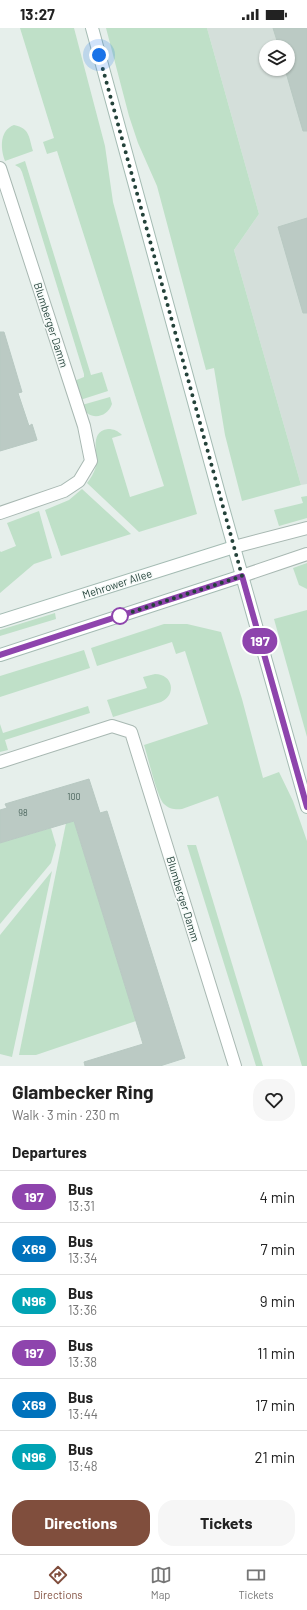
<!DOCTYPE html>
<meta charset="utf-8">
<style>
:root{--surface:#fff;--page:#f6f6f6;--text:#222;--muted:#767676;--line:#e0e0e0;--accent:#804e3d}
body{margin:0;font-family:Barlow,sans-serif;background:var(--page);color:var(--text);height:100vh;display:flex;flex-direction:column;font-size:15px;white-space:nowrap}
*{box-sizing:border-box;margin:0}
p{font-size:13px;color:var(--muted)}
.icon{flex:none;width:22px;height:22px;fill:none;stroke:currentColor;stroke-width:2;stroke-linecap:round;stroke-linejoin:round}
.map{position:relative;height:1038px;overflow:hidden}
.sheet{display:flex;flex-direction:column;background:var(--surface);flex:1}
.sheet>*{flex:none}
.badge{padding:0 8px;border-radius:13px;font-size:14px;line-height:26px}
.tools{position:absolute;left:259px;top:12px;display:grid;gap:8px}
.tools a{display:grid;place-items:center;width:36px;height:36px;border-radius:50%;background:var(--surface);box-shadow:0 1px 3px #0004;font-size:20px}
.you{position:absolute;width:20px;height:20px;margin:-10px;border:3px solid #fff;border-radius:50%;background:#1a73e8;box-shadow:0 0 0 6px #1a73e833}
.map>.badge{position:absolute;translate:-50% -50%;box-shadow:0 0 0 2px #fff}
h2{padding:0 12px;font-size:15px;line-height:36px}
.round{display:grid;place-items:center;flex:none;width:42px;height:42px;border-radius:16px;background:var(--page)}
.summary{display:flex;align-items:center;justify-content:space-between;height:68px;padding:0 12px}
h1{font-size:19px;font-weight:700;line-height:30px}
.action{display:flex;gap:8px;margin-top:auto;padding:8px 12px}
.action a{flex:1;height:46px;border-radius:16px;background:var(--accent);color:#fff;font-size:16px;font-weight:700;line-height:46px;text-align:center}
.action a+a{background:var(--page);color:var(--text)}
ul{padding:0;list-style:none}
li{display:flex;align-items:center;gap:12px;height:52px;padding:0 12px;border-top:1px solid var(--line)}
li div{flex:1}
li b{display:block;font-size:15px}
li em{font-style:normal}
li .badge{min-width:44px;font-weight:700;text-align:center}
.status{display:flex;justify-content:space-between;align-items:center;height:28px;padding:0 20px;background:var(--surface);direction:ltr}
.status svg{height:11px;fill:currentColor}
.tabs{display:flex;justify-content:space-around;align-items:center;height:56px;border-top:1px solid var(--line);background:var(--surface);font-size:11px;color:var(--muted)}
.tabs a{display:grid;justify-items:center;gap:2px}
.tabs .on{color:var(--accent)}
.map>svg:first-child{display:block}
</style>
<div class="status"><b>13:27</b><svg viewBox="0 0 49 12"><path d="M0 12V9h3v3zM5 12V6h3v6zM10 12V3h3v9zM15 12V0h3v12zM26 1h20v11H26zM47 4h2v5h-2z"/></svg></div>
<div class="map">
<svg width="307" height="1038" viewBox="0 0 307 1038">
<rect width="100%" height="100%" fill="#e6efeb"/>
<path fill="#d4dfda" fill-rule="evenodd" d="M207,0H307V456L301,457L234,222L259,186ZM266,19H288V41H266Z"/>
<g fill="#bfe0c8">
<path d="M20,0H74L105,118L113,174L197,486L139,504L87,455C91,450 94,445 96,438C98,426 89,403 108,401C114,401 118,403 122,407L112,410L130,469L164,458L57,123L47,126L43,114L54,110Z"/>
<polygon points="106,0 207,0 259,186 234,222 301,457 242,473 225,407 214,340 206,342 157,158 138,115 129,88"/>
<path d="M14,97C30,100 29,110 33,123L5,133C0,119 0,102 14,97Z"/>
<polygon points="25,133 91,347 102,344 108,363 80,372 74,353 84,349 84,346 22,144 20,140 15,137"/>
<path d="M110,369L112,376C107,391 87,393 82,377Z"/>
<polygon points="82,461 131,506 61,528 45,482 69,472"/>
<polygon points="307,468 307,490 279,498 274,482 303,475 301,469"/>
<polygon points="39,483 52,530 34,536 0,565 0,523 1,524 16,518 7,495"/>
<polygon points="307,535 307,561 299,557 293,540"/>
<polygon points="307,582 307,709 274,591"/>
<polygon points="55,585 56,591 0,608 0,602"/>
<path d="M164,596H187L221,604L242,671L263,750L279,744L293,773L307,813V1038H302L218,768L182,781C176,782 169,781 164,776C157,769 148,729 144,717L208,696L185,623L176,626L172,614L97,638L91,620Z"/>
<polygon points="84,622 90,640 0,669 0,648"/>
<path d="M155,646C173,646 177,667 161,674L113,689L107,672L147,660L143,649Z"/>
<polygon points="88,678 90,685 5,712 8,722 0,724 0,696 3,705"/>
<polygon points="74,793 136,993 36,1027 19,1027 66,795"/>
<polygon points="51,800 56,817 51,835 0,896 0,815"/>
<polygon points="187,817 196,817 263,1038 256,1038"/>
<polygon points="52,843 12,1029 0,1026 0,907"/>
</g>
<g fill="#bbcac4" stroke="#b8c9c2">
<polygon points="273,0 307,0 307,103 303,103 285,41 288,41 288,19 279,19"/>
<polygon points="307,190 307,285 303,285 278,199"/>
<polygon points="0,304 4,304 22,364 18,365 29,398 32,396 37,412 0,423"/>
<polygon points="89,751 100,785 107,783 185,1030 160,1038 85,1038 84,1034 143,1016 74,793 0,815 0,782 7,780 5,776"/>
</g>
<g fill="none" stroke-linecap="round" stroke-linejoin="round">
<g stroke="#a8b8b2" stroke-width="14">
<g id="street">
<polyline points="0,140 84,398 91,433 79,453 64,463 0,485"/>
<polyline points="234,519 307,500"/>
<polyline points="242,548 307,526"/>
<polyline points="0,734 112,698 131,704 235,1038"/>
</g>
</g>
<g stroke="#a4bbb3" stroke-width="14">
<g id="secondary">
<polyline points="92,0 221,473 307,779"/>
<polyline points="0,593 234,519"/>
<polyline points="0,627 242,548"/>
</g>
</g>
<use href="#street" stroke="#fff" stroke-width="12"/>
<use href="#secondary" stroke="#fff" stroke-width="12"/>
</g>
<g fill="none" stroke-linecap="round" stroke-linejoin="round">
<g stroke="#fff" stroke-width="9">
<polyline id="line" points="0,627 242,548 307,779"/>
</g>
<use href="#line" stroke="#8e44ad" stroke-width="6"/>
<polyline stroke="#24423a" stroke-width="4" stroke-dasharray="0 7.2" points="99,27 242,548 120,588"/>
</g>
<circle fill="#fff" stroke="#8e44ad" stroke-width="2" cx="120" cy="588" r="8"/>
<g text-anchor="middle" stroke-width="3" stroke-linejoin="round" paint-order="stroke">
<g font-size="9" fill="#4a645c">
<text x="74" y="772">100</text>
<text x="23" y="788">98</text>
</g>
<g font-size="11" fill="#24423a" stroke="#f7fbf9">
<text transform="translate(51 297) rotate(72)" y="4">Blumberger Damm</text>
<text transform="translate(117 556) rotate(-18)" y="4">Mehrower Allee</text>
<text transform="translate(183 871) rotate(73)" y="4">Blumberger Damm</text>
</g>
</g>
</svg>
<div class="tools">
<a><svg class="icon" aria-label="layers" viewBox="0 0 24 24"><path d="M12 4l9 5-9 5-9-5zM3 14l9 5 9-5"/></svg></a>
</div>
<div class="you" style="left:99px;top:27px"></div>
<b class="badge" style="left:260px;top:613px;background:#8e44ad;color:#fff">197</b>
</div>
<section class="sheet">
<div class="summary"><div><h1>Glambecker Ring</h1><p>Walk · 3 min · 230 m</p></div><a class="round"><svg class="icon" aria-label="heart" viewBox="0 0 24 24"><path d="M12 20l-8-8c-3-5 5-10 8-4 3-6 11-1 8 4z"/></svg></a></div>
<h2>Departures</h2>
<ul>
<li><span class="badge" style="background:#8e44ad;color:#fff">197</span><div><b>Bus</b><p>13:31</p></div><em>4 min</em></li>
<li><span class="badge" style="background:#0072bc;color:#fff">X69</span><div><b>Bus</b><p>13:34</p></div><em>7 min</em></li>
<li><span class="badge" style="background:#00a3b4;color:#fff">N96</span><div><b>Bus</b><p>13:36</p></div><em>9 min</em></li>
<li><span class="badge" style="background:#8e44ad;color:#fff">197</span><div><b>Bus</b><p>13:38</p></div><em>11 min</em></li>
<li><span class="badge" style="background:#0072bc;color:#fff">X69</span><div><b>Bus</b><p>13:44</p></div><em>17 min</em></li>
<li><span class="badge" style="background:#00a3b4;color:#fff">N96</span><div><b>Bus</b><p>13:48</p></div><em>21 min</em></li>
</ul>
<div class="action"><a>Directions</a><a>Tickets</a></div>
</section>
<nav class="tabs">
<a class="on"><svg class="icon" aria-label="directions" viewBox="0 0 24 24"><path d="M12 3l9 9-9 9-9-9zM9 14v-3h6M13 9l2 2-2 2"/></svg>Directions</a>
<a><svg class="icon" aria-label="map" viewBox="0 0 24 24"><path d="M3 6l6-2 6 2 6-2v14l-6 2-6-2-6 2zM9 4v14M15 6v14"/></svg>Map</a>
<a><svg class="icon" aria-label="tickets" viewBox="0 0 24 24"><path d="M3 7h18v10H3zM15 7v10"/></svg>Tickets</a>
</nav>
